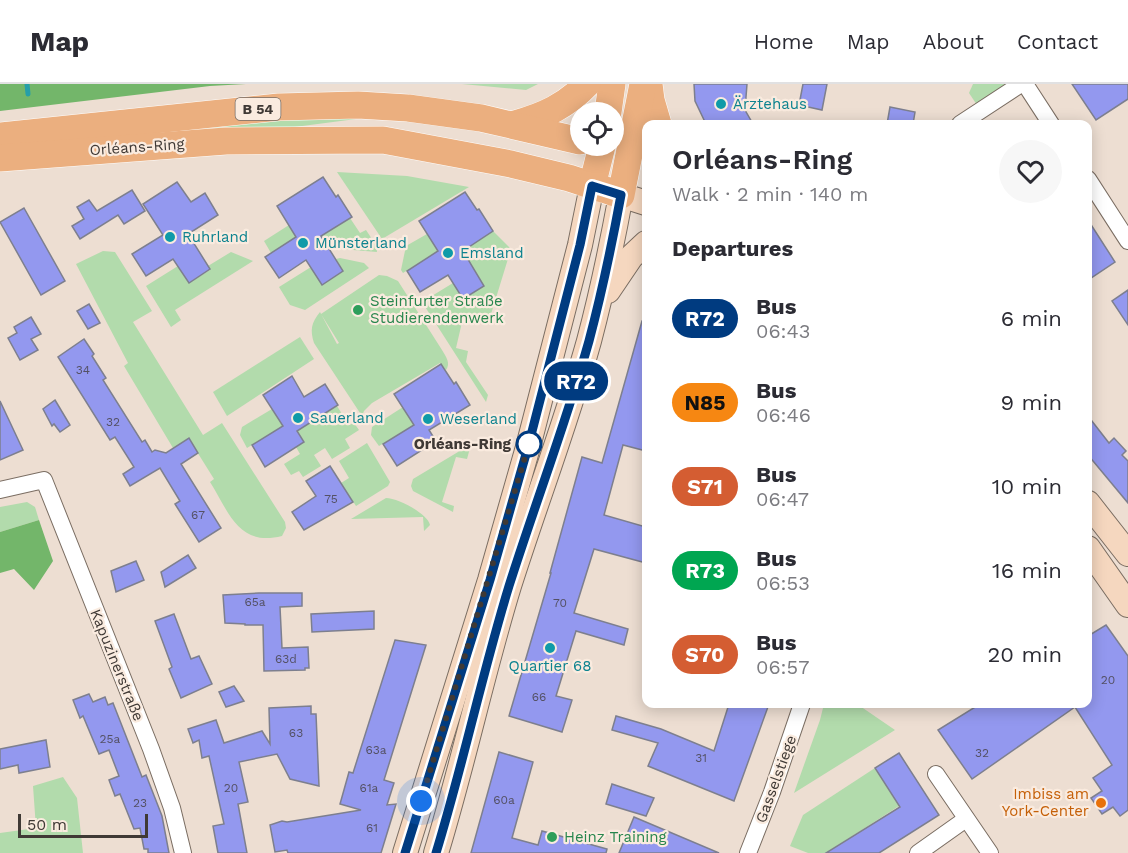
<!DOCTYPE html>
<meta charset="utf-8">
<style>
:root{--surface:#fff;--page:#f7f7f7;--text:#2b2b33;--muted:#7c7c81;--line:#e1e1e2}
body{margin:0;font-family:"Work Sans",sans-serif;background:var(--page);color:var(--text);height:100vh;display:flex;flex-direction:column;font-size:22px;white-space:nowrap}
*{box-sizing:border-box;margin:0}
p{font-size:20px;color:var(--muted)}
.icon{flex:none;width:33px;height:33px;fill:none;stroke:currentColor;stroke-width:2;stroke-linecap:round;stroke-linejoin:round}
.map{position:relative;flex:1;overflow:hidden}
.details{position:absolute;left:642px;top:36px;width:450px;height:588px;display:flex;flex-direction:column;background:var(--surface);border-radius:12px;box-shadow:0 3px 15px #0003}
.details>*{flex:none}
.badge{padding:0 12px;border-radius:20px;font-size:21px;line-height:39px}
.fabs{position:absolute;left:570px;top:18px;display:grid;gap:12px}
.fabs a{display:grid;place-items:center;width:54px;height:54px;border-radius:50%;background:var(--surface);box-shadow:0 3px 15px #0003;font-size:30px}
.scale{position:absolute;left:18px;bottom:15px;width:130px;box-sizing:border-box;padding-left:6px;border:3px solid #3f3935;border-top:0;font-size:16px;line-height:21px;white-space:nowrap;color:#3f3935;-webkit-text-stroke:4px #faebdf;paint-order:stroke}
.you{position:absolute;width:30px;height:30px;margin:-15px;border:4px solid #fff;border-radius:50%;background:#1a73e8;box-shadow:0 0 0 9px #1a73e833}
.map>.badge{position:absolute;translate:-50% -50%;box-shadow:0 0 0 3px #fff}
h2{padding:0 30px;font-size:22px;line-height:54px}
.round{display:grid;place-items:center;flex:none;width:63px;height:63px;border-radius:32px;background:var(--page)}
.headline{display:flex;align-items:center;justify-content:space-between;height:102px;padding:0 30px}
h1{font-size:28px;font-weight:600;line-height:45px}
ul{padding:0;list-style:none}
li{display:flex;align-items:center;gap:18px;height:84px;padding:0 30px}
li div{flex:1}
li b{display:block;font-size:22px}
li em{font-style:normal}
li .badge{min-width:66px;font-weight:700;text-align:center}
header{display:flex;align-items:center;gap:36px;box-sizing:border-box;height:84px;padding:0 30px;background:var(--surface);border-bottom:2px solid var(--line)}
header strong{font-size:28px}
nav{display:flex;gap:33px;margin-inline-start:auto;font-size:21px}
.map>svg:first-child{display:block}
</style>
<header>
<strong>Map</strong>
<nav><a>Home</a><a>Map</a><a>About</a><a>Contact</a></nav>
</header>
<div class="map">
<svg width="1128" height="769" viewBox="0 0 1128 769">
<rect width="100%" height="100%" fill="#edded2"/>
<g fill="#b2dbac">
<polygon points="462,0 538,0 526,6"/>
<polygon points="973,0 1008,0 977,21 969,9"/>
<polygon points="312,30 377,35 356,35 287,44 0,61"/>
<polygon points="337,88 407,92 469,103 382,155"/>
<polygon points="350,134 360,149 366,146 376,161 377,168 329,164 316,155"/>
<polygon points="289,141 296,153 271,169 264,157"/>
<polygon points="493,147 511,165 488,240 463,234 456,264 468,267 466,278 488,311 486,318 422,218 453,199 463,215 484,202 470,179 458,170"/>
<polygon points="427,150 438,167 403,189 401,186 406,162"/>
<path d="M103,167L115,168L152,227L133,238L203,351L222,339L285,438L286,444L282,452C238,463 229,428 210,398L214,395L189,355L173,364L124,282L128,279L76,180Z"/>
<polygon points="231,168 253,177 175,226 181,236 171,243 146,202 178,182 189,199 210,186 208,182"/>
<polygon points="340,174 364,179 369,184 305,226 290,221 279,203 311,183 322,200 343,187 336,175"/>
<path d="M379,191L387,192L398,197L442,266C446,273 451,279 446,286L440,279L372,319L364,327L362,332L314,259C310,246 311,239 320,228L337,260L339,259L321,230Z"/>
<polygon points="300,253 314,275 227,332 213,308"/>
<polygon points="337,322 349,341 354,339 359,346 345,355 350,364 332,375 325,364 314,371 321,382 303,393 299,387 291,391 284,380 300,370 296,363 304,358 297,347"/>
<polygon points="403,323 414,341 379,362 371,351 372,343"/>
<polygon points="272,325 283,342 247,364 240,351 242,343"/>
<polygon points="367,359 390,398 388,402 356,422 341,399 349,394 339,377"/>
<polygon points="468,362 470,364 467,375 456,373 442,418 454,422 453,428 413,407 411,402 413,395"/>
<path d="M386,414C398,414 428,430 430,441L424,447L423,433L351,435Z"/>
<polygon points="27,418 35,423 39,436 0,448 0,423"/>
<polygon points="824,620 857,620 895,646 794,709 820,636"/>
<polygon points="875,684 899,722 826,769 808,769 790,762 803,731"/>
<polygon points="63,693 77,714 83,769 0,769 0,749 36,744 33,702"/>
</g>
<g fill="#73b66a">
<polygon points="0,0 246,0 210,2 0,27"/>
<polygon points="39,436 53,477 34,506 14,485 0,489 0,448"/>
</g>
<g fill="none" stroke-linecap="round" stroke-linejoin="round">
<polyline stroke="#269fa9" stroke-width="5" points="27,0 28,10"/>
</g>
<g fill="#9398ef" stroke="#7d7f8e" stroke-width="1.5">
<polygon points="694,0 747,0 745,26 753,40 706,40 695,17"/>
<polygon points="803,0 827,0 822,26 799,21"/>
<polygon points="1072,0 1128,0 1128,15 1096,36"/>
<polygon points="890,23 915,28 913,40 887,40"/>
<polygon points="323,93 336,113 338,111 352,133 321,152 343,187 322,201 306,176 279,194 265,173 296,153 277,122"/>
<polygon points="177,98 191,118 205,109 218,131 188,150 210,185 189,199 173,175 146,192 132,170 163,151 143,120"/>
<polygon points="132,106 145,127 124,140 118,131 80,155 72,142 84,135 77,123 89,116 97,127"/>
<polygon points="465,108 477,126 479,125 493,147 463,167 484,202 463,215 448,191 420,208 407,187 438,167 419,137"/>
<polygon points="24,124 65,197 41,211 0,138"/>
<polygon points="1088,136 1115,178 1088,196"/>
<polygon points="1128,206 1128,241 1112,217"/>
<polygon points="89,220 100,239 88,245 77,227"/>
<polygon points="31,233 41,250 31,255 38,266 20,276 8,254 17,249 14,243"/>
<polygon points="642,237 646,237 646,367 623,361 604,431 646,443 646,479 594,465 574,529 628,545 624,561 576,547 556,612 572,616 562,648 509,632 551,489 550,489 553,478 582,373 602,379"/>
<polygon points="84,255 94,270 92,272 106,294 103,296 142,358 145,356 152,368 155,366 166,369 189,354 198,369 181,380 221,444 199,458 175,420 180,417 160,384 130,402 123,390 134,383 115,353 110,356 58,273"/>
<polygon points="441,280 454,300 456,298 470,321 429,346 436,357 397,382 383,360 414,341 394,310"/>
<polygon points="292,292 304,313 325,300 338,321 297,347 304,358 265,383 252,361 283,342 263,311"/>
<polygon points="55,316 70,341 60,348 54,340 52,342 43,325"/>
<polygon points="0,317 23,366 0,376"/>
<polygon points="1088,332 1109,359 1114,354 1126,367 1122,371 1128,377 1128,419 1088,371"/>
<polygon points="330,382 353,418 304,446 292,428 316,412 306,397"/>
<polygon points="188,471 196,484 165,503 161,488"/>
<polygon points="136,477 144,496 116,508 111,487"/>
<polygon points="259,509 302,509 302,522 280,523 282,564 308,563 309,584 305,584 305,586 264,587 263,541 245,541 245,540 225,539 223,511"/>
<polygon points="374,527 374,545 312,548 311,530"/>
<polygon points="174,530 191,575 199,572 212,600 181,614 169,585 172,583 155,537"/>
<polygon points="1106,541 1128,572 1128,726 1120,732 1113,723 1102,730 1091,714 1102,707 1093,694 1112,681 1075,623 972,695 938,646 980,620 1088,620 1088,552"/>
<polygon points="395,556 426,561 384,696 394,699 387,721 396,720 381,769 288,769 287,766 275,768 270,741 282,737 287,738 361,726 340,720 349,688 353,689"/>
<polygon points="234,602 244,617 226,623 219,608"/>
<polygon points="89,610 93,618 105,613 108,621 113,619 142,693 146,691 162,732 169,769 148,769 148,765 144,765 140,744 134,745 120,710 115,712 109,696 119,692 109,666 99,670 83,632 80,634 73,616"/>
<polygon points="729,620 769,620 734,717 648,682 658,659 612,646 616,632 661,645 714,667"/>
<polygon points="311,622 311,630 316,630 319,702 290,695 277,670 239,678 248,718 238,720 247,769 218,769 213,742 224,740 209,672 202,674 199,656 193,659 188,645 216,636 224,659 262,647 270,660 269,624"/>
<polygon points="46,656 50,683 19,689 18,681 0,685 0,665"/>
<polygon points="499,668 533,678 512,754 538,761 542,747 607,765 606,769 471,769"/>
<polygon points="899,669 939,731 879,769 826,769 900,723 875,684"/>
<polygon points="612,700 654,714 646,732 606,720"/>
<polygon points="634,733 719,769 619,769"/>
</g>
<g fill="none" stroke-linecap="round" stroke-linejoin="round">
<g stroke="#7a6d62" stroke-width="18">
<g id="minor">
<polyline points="1025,0 1051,40"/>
<polyline points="960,40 1021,0"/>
<polyline points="1088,95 1128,157"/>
<polyline points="0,406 44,396 151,665 172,724 183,769"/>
<polyline points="936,690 990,769"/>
<polyline points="748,769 772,708 802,620"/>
<polyline points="918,769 966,735"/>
</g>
</g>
<g stroke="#7a6d62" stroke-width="26">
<g id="secondary">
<polyline points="608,207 631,173 646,159"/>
<polyline points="1088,419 1128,470"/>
<polyline points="1088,464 1128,521"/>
<polyline points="405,769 490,496 528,363 580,161 592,102"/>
<path d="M436,769C463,681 482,590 509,502C535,420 566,340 589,257C602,208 612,160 621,111L646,119"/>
</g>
</g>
<g stroke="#fff" stroke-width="28">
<g id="primary">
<polyline points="649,0 651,16 658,40"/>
<polyline points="608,28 612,0"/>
<path d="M515,40C544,32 566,22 587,0"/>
<polyline points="0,52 279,23 358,21 408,24 481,34 580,57"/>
<polyline points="0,74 226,57 383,56 511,80 569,94 621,111 643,0"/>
<polyline points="592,102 602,62"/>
</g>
</g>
<use href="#minor" stroke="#fff" stroke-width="16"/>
<use href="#secondary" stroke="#f5d7bf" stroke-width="24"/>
<use href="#primary" stroke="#ebaf7f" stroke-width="27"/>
</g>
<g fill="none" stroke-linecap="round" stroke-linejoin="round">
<g stroke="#fff" stroke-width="14">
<path id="line" d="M405,769L490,496L528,363L580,161L592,102L621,111C612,160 602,208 589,257C566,339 535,420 509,502C482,590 463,681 436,769"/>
</g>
<use href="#line" stroke="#003b80" stroke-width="9"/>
<polyline stroke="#3f3935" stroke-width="6" stroke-dasharray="0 10.8" points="421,717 529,360"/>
</g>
<g fill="#0f9aa8" stroke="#faebdf" stroke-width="2">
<circle cx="721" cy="20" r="6"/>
<circle cx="170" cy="153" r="6"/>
<circle cx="303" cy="159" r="6"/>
<circle cx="448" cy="169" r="6"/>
<circle cx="298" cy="334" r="6"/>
<circle cx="428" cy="335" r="6"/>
<circle cx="550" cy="564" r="6"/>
</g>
<g fill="#2e9e5b" stroke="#faebdf" stroke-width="2">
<circle cx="358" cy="226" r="6"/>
<circle cx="552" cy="753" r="6"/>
</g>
<circle fill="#fff" stroke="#003b80" stroke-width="3" cx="529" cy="360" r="12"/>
<circle fill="#e8710a" stroke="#faebdf" stroke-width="2" cx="1101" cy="719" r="6"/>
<g text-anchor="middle" stroke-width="4.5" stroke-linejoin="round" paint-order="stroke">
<g font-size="12" fill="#545164">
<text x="83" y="290">34</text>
<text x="113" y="342">32</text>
<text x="331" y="419">75</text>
<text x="198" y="435">67</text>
<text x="255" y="522">65a</text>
<text x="560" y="523">70</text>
<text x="286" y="579">63d</text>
<text x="1108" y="600">20</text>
<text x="539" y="617">66</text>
<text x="296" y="653">63</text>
<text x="110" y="659">25a</text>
<text x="376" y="670">63a</text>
<text x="982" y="673">32</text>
<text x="701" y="678">31</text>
<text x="231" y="708">20</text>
<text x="369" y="708">61a</text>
<text x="504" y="720">60a</text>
<text x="140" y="723">23</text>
<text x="372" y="748">61</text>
</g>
<rect fill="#faebdf" stroke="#776e68" stroke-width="1.5" x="235.5" y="14" width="45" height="22" rx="4.5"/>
<g font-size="14" font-weight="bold" fill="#3f3935">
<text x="258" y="30">B 54</text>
</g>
<g font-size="15" fill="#0d838f" stroke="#faebdf" text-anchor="start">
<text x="733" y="25">Ärztehaus</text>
<text x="182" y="158">Ruhrland</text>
<text x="315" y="164">Münsterland</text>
<text x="460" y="174">Emsland</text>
<text x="310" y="339">Sauerland</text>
<text x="440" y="340">Weserland</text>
<text x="550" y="587" text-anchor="middle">Quartier 68</text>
</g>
<g font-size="15" fill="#3f3935" stroke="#faebdf">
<text transform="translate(137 63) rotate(-4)" y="5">Orléans-Ring</text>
<text transform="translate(117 581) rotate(68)" y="5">Kapuzinerstraße</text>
<text transform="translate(776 695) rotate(-70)" y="5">Gasselstiege</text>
</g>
<g font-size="15" fill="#27864d" stroke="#faebdf" text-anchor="start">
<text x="370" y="222">Steinfurter Straße<tspan x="370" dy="17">Studierendenwerk</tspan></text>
<text x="564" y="758">Heinz Training</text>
</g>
<g font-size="15" font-weight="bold" fill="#3f3935" stroke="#faebdf" text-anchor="end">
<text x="511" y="365">Orléans-Ring</text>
</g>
<g font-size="15" fill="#c56008" stroke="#faebdf" text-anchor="end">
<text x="1089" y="715">Imbiss am<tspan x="1089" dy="17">York-Center</tspan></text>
</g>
</g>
</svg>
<div class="fabs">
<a><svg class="icon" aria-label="locate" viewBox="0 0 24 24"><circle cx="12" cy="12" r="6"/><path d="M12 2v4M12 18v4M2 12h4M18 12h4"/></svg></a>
</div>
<div class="scale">50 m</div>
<div class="you" style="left:421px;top:717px"></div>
<b class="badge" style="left:576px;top:297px;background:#003b80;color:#fff">R72</b>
<section class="details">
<div class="headline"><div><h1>Orléans-Ring</h1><p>Walk · 2 min · 140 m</p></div><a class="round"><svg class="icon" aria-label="heart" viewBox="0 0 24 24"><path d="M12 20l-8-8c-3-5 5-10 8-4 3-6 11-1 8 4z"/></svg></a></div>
<h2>Departures</h2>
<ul>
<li><span class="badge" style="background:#003b80;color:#fff">R72</span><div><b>Bus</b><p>06:43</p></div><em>6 min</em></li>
<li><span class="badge" style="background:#f68712;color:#111">N85</span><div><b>Bus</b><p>06:46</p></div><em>9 min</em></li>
<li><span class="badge" style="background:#d45d32;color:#fff">S71</span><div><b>Bus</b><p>06:47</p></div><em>10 min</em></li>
<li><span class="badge" style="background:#00a651;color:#fff">R73</span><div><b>Bus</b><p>06:53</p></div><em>16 min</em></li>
<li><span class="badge" style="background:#d45d32;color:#fff">S70</span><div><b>Bus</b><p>06:57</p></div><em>20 min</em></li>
</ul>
</section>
</div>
